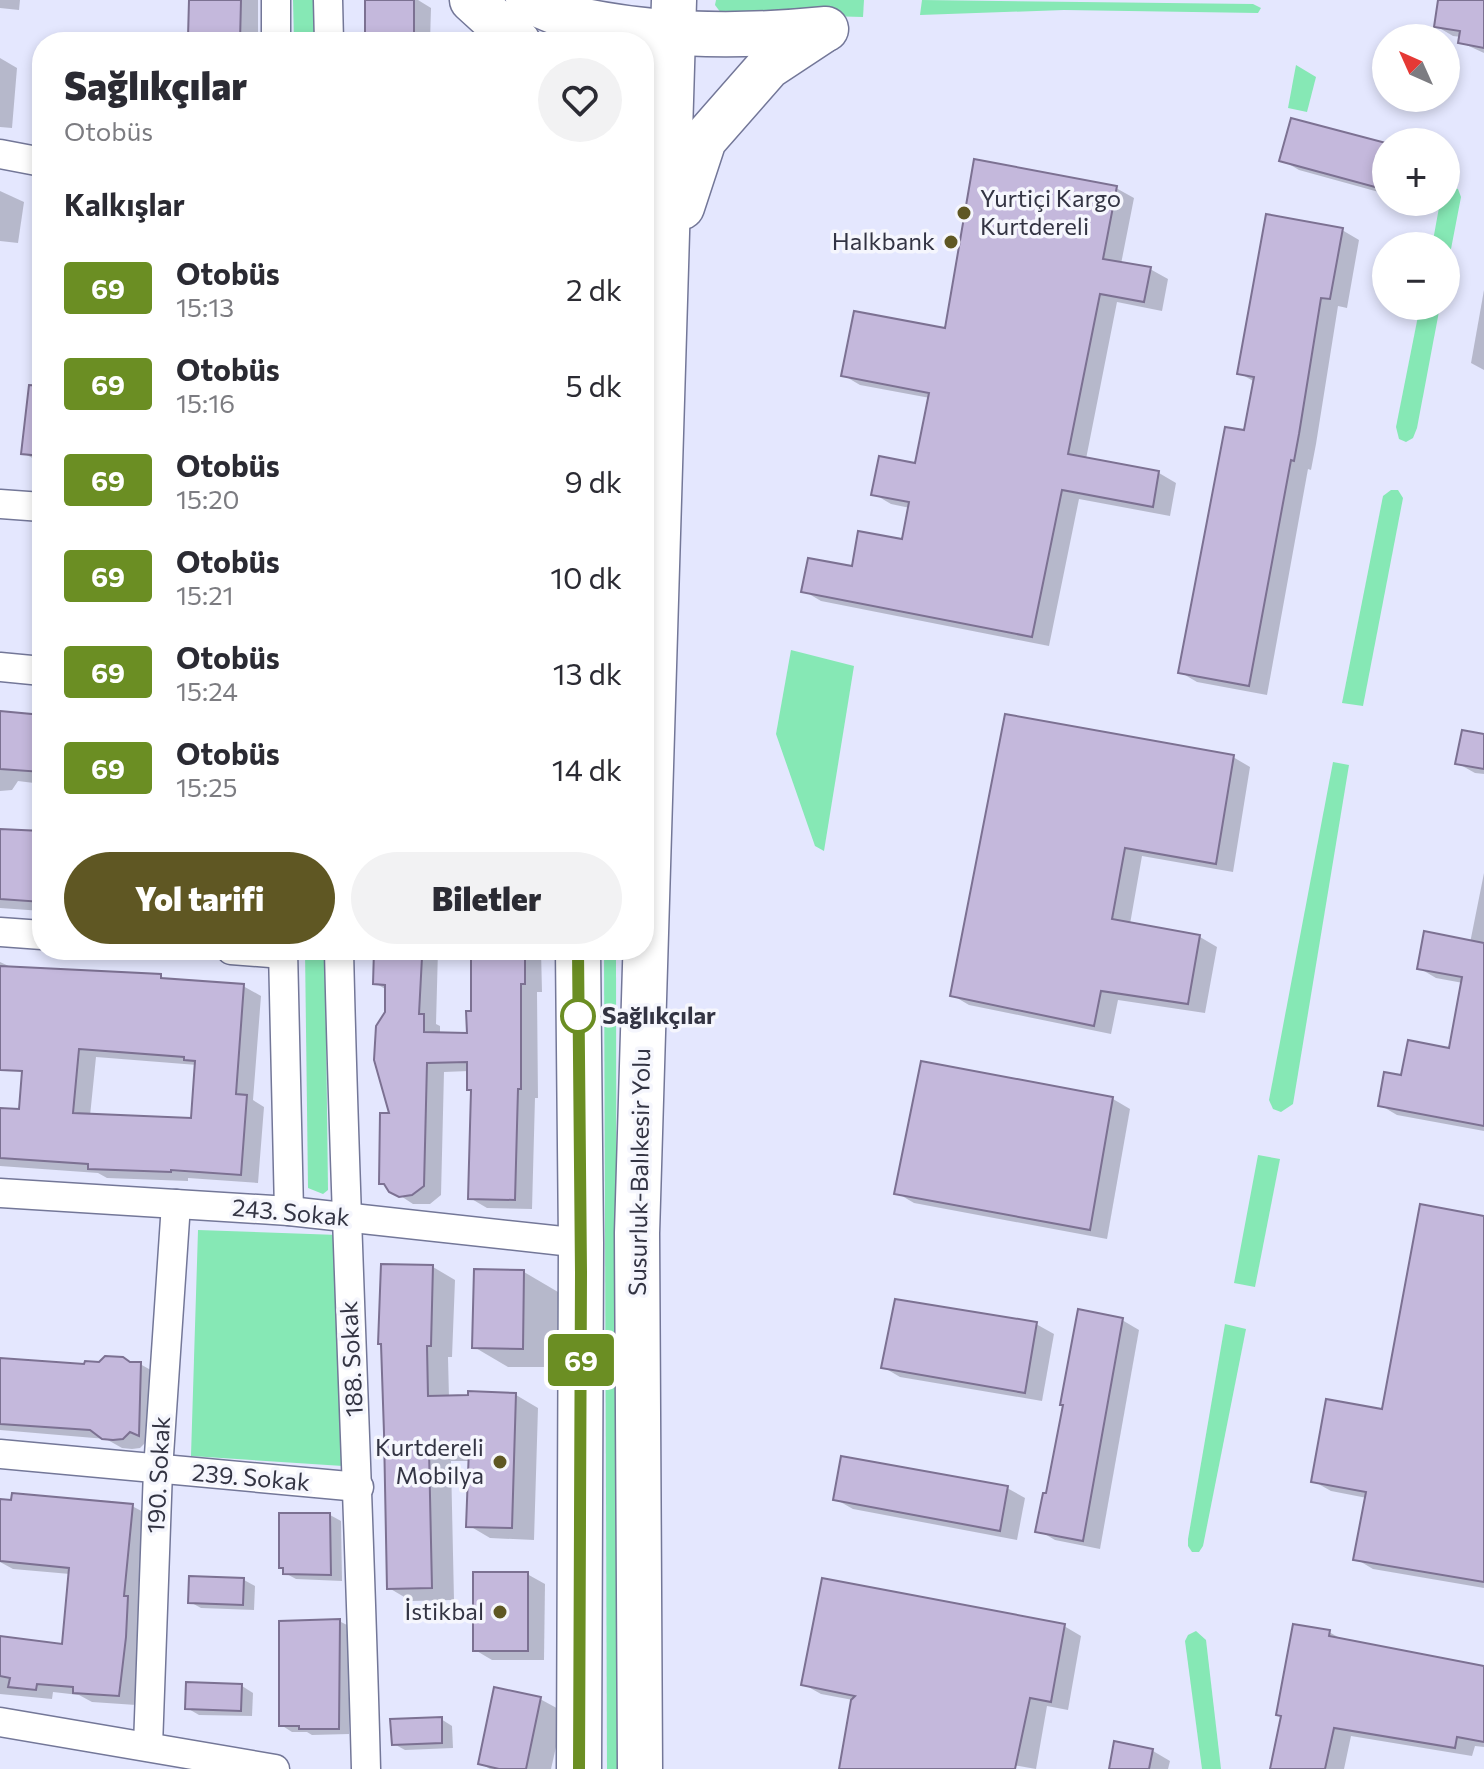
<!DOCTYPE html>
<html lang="tr">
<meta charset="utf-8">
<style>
:root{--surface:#fff;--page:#f2f2f3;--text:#2b2b33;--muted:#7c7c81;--accent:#5f5723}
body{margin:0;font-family:Commissioner,sans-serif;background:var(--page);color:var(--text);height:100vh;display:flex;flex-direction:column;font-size:30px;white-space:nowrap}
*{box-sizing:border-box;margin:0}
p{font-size:26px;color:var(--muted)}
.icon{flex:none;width:44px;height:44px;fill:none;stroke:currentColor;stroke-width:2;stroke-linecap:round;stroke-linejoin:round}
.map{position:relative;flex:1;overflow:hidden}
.drawer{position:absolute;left:32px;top:32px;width:622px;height:928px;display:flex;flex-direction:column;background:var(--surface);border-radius:32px;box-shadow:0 4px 12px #0003}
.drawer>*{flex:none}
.badge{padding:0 16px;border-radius:6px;font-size:28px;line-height:52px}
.needle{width:52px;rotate:315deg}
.tools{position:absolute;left:1372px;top:24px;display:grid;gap:16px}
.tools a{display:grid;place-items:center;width:88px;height:88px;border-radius:50%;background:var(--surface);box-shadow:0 4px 12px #0003;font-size:40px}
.map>.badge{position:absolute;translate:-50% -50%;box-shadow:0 0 0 4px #fff}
h2{padding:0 32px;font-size:30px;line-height:72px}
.round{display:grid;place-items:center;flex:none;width:84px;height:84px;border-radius:42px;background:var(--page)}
.head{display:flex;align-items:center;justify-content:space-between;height:136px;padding:0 32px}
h1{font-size:38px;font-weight:800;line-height:60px}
.cta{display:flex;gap:16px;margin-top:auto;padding:16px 32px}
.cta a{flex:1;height:92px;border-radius:48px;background:var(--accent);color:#fff;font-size:32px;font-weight:800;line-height:92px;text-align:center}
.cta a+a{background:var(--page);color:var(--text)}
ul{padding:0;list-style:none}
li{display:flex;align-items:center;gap:24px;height:96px;padding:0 32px}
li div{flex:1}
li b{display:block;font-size:30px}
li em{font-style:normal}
li .badge{min-width:88px;font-weight:700;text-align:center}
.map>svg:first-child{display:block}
</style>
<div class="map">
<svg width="1484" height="1769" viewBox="0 0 1484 1769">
<rect width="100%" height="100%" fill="#e4e7fe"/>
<g fill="#86e8b5">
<polygon points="293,0 315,0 315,42 294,42"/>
<polygon points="716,0 864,0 863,17 721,13 715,5"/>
<polygon points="922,0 1253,4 1261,8 1258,13 1064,10 920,15"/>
<polygon points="1296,65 1316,77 1307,112 1288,108"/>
<polygon points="1453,187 1458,189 1461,197 1446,275 1446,246 1432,246 1440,202 1446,202 1446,188"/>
<polygon points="1420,306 1440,306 1417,428 1413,438 1406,442 1399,439 1396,427"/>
<polygon points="1391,490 1398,490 1403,498 1363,706 1342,703 1383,496"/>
<polygon points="791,650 854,666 824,851 815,846 776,734"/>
<polygon points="1333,762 1349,765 1293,1104 1281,1112 1273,1109 1269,1100"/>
<polygon points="305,950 325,950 328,1190 323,1194 308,1188"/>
<polygon points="604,950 616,950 617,1769 607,1769"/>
<polygon points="1258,1155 1280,1159 1255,1287 1234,1283"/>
<polygon points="198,1230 338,1235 343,1466 191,1456"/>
<polygon points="1225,1324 1246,1329 1203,1546 1199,1552 1192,1552 1188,1546 1188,1539"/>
<polygon points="1196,1631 1206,1640 1221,1769 1202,1769 1185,1641 1188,1635"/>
</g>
<g fill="#0003" fill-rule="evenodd">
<polygon points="0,0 20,0 19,10 0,8"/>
<polygon points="192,0 258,0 258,42 200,42 190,36"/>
<polygon points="367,0 418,0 431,8 430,42 367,42"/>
<polygon points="1440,0 1484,0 1484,53 1460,42 1461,37 1453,36 1436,26"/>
<polygon points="0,58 17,68 12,128 0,127"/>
<polygon points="1386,145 1386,194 1299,170 1282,160"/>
<polygon points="1116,188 1134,198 1121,264 1150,269 1168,279 1162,311 1117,302 1086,459 1159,473 1176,483 1170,516 1079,499 1049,646 821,601 804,591 904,542 910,508 891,504 874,494 917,465 930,398 860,385 843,375 947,330"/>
<polygon points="0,191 24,202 18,243 0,241"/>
<polygon points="1342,230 1359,240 1347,308 1338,306 1316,444 1311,470 1308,469 1267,695 1197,682 1180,672 1246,432 1255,382 1239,373"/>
<polygon points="1484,290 1484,370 1471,363"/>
<polygon points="42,400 42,463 23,453"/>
<polygon points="38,710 42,711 42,780 34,779 34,783 18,781 12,790 0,791 0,713 38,716"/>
<polygon points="1007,717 1233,757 1250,767 1233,872 1142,856 1130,924 1200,937 1217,947 1205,1013 1118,1000 1111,1034 969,1005 952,995"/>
<polygon points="1484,736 1484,774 1475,773 1457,763"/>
<polygon points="0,831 42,834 42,911 0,908"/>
<polygon points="1484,873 1484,1131 1397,1115 1380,1105 1403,1077 1450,1051 1463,983 1436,978 1419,968 1470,943"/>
<polygon points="376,950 438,950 436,1024 440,1026 440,1034 469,1035 473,1013 472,950 541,950 542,992 537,992 538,1098 535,1098 532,1209 487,1208 470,1198 473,1091 469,1089 469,1071 444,1072 441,1195 430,1204 413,1204 381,1183 392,1115 387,990 375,983"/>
<path d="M0,962L13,968L161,976L168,981L243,986L261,996L253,1100L264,1107L258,1183L188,1178V1181L107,1178L98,1173L0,1166V1110L21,1111L25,1057L0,1054ZM96,1057L197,1065L193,1120L90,1116Z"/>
<polygon points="923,1063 1113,1099 1130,1109 1107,1239 914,1203 897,1193"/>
<polygon points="1484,1218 1484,1588 1373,1569 1356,1559 1367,1498 1331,1491 1313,1481 1384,1411"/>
<polygon points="433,1267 455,1280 452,1357 448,1357 449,1398 516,1395 538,1408 534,1540 490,1538 468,1525 470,1461 451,1461 454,1600 411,1601 389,1588 385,1504 388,1504"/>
<polygon points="524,1272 558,1292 557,1367 508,1367 474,1347"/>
<polygon points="1122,1320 1139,1330 1100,1549 1055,1540 1038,1530 1047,1496"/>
<polygon points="1036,1324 1054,1334 1042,1401 900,1377 883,1367"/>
<polygon points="0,1359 86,1366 140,1364 158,1374 148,1440 140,1448 132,1449 122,1448 106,1439 0,1430"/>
<polygon points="1007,1488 1025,1498 1017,1540 853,1509 835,1499"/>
<polygon points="0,1501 132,1506 149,1515 136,1705 92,1702 79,1695 53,1692 52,1699 0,1694 0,1638 63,1646 70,1574 13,1569 0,1562"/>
<polygon points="330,1515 341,1521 342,1581 296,1579 285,1573 281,1567"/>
<polygon points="527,1574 545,1584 544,1660 492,1660 475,1650"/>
<polygon points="244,1580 255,1586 254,1610 201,1608 190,1602"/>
<polygon points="339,1621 351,1627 349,1734 312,1735 307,1732 292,1732 281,1725"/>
<polygon points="1064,1626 1081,1636 1068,1710 1047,1706 1036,1769 1002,1763 1001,1769 841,1769 853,1700 821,1694 803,1684"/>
<polygon points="1329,1632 1345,1641 1484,1667 1484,1747 1475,1746 1472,1756 1351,1736 1344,1769 1273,1769 1283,1717 1278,1714"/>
<polygon points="242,1686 253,1693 252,1716 199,1715 187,1708"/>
<polygon points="540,1699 564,1712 551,1769 490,1769 480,1763"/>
<polygon points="441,1719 452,1726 453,1748 405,1750 394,1744"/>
<polygon points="1153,1751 1170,1761 1168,1769 1111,1769"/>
</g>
<g fill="#c4b8dc" stroke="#7c7192" stroke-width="2" fill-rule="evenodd">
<polygon points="189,0 241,0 240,42 200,42 188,37"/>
<rect x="365" y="0" width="49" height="42"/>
<polygon points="1438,0 1484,0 1484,48 1458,43 1460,31 1434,27"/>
<polygon points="1291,118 1386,143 1386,190 1279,161"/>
<polygon points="974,159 1117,186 1103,259 1151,267 1144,302 1100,294 1068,454 1159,471 1153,507 1062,490 1032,637 801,592 808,558 852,566 858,531 902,539 909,502 871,495 879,456 915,463 929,393 841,376 854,311 945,328"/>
<polygon points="1266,214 1343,228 1330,299 1321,298 1299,434 1294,461 1291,460 1249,686 1178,673 1225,427 1244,430 1254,377 1237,374"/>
<polygon points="29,385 42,386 42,456 21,454"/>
<polygon points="0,711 42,715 42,772 0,769"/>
<polygon points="1005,714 1234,755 1216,864 1125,848 1112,919 1200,935 1188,1004 1101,991 1094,1026 950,996"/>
<polygon points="1462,730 1484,734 1484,769 1455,764"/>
<polygon points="0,829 42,831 42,902 0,899"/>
<polygon points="1424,931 1484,943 1484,1126 1378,1106 1384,1072 1401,1075 1408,1040 1449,1048 1462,977 1417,969"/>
<polygon points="374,950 417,950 417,956 422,957 419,1014 424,1014 424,1032 467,1033 466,1011 471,1011 471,950 525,950 525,984 521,984 521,1089 518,1089 515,1200 468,1199 471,1090 467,1090 467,1062 427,1063 424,1186 412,1195 399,1197 389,1192 384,1184 379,1184 380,1113 389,1113 374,1060 376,1026 385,1012 385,985 373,984"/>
<path d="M0,966L161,974V978L244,984L236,1094L247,1095L241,1175L171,1170V1172L88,1169V1164L0,1158V1108L19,1109L22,1071L0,1070ZM79,1049L184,1057V1060L195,1061L191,1118L73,1113Z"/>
<polygon points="921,1061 1113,1097 1090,1230 894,1194"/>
<polygon points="1420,1204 1484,1216 1484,1582 1353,1560 1366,1492 1311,1482 1326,1399 1382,1409"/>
<polygon points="381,1264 433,1265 431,1346 427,1346 428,1396 468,1395 468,1391 516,1393 512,1528 466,1527 469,1448 429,1450 432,1588 387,1589 384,1433 381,1344 378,1344"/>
<polygon points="474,1269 524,1270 523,1349 472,1348"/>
<polygon points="895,1299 1037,1322 1025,1393 881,1368"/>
<polygon points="1078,1309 1123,1318 1083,1541 1035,1532 1043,1493 1046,1493 1063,1405 1060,1405"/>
<polygon points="105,1356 123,1357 130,1362 141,1362 139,1436 130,1432 123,1439 113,1440 102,1439 90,1430 0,1424 0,1358 84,1364 85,1361 99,1362"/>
<polygon points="841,1456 1008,1486 1000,1531 833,1500"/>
<polygon points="12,1493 133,1504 124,1596 128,1596 126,1637 119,1696 73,1693 73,1687 37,1684 36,1690 8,1687 10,1678 0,1676 0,1636 62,1644 69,1568 0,1561 0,1499 11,1500"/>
<polygon points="279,1513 330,1513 331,1575 283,1574 283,1568 279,1568"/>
<rect x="473" y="1572" width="55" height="79"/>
<polygon points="189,1576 244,1578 243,1605 188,1603"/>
<polygon points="822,1578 1065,1624 1051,1702 1030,1698 1015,1769 839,1769 851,1700 855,1696 801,1685"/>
<polygon points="340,1619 339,1729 299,1729 299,1726 279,1726 279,1621"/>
<polygon points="1293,1624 1330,1630 1329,1636 1484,1666 1484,1742 1457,1737 1455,1748 1334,1728 1325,1769 1270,1769 1281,1716 1276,1715"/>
<polygon points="186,1682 242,1684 241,1711 185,1709"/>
<polygon points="494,1687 541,1697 526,1769 499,1769 478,1764"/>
<polygon points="442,1717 442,1743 392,1745 390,1719"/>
<polygon points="1114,1741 1153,1749 1149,1769 1109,1769"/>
</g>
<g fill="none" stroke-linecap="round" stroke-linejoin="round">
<g stroke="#737798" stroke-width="31">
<g id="minor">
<polyline points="328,0 329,42"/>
<polyline points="276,42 276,0"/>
<polyline points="0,154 42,162"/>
<polyline points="0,504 42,507"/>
<polyline points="0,667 42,671"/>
<polyline points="0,932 42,935"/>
<polyline points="231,950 283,954"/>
<polyline points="283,950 289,1211"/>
<path d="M339,950C345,1223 359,1496 366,1769"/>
<polyline points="0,1193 289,1211 581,1243"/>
<polyline points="0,1454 359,1487"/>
<polyline points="0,1722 275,1769"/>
<polyline points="148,1746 158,1470 176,1204"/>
</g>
</g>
<g stroke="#737798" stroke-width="47">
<g id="trunk">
<polyline points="472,0 518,42"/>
<path d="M528,0C544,7 562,16 580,20C660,37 745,37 826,29"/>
<polyline points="682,207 704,140 768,67 821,32"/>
<polyline points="578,950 581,1243 579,1769"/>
<polyline points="640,1769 637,1233 674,0"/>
</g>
</g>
<use href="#minor" stroke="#fff" stroke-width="28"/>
<use href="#trunk" stroke="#fff" stroke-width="44"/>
</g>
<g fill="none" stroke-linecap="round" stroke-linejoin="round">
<g stroke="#fff" stroke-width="18">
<polyline id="line" points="578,950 581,1272 579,1769"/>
</g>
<use href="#line" stroke="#6b8e23" stroke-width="12"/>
</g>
<g fill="#5f5723" stroke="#f5f6fd" stroke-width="3">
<circle cx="964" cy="213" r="8"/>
<circle cx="951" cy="242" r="8"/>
<circle cx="500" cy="1462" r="8"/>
<circle cx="500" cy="1612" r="8"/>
</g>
<circle fill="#fff" stroke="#6b8e23" stroke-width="4" cx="578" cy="1016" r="16"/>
<g text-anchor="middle" stroke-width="7" stroke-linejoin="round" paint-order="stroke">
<g font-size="24" fill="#333443" stroke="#f5f6fd" text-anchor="end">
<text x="980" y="207" text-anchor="start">Yurtiçi Kargo<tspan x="980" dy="28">Kurtdereli</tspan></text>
<text x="935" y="250">Halkbank</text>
<text x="484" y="1456">Kurtdereli<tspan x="484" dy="28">Mobilya</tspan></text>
<text x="484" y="1620">İstikbal</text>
</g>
<g font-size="24" font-weight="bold" fill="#333443" stroke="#f5f6fd" text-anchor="start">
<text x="602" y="1024">Sağlıkçılar</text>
</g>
<g font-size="24" fill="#333443" stroke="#f5f6fd">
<text transform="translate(640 1172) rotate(-89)" y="8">Susurluk-Balıkesir Yolu</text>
<text transform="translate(291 1213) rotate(5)" y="8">243. Sokak</text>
<text transform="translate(352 1359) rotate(-93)" y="8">188. Sokak</text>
<text transform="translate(159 1475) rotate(-87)" y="8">190. Sokak</text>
<text transform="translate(251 1478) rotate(5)" y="8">239. Sokak</text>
</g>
</g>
</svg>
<div class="tools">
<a><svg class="needle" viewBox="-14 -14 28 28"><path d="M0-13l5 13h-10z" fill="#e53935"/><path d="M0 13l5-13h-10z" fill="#7c7c81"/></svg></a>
<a>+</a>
<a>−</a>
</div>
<b class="badge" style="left:581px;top:1360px;background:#6b8e23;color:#fff">69</b>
<section class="drawer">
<div class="head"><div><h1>Sağlıkçılar</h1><p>Otobüs</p></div><a class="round"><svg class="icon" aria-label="heart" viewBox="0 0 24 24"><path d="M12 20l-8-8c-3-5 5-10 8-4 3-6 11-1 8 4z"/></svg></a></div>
<h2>Kalkışlar</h2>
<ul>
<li><span class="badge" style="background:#6b8e23;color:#fff">69</span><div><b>Otobüs</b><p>15:13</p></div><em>2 dk</em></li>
<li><span class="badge" style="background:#6b8e23;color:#fff">69</span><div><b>Otobüs</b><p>15:16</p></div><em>5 dk</em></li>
<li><span class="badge" style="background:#6b8e23;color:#fff">69</span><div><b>Otobüs</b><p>15:20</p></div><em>9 dk</em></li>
<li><span class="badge" style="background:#6b8e23;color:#fff">69</span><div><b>Otobüs</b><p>15:21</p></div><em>10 dk</em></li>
<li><span class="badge" style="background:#6b8e23;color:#fff">69</span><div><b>Otobüs</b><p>15:24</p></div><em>13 dk</em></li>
<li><span class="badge" style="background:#6b8e23;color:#fff">69</span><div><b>Otobüs</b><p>15:25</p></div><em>14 dk</em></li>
</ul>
<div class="cta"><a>Yol tarifi</a><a>Biletler</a></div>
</section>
</div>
